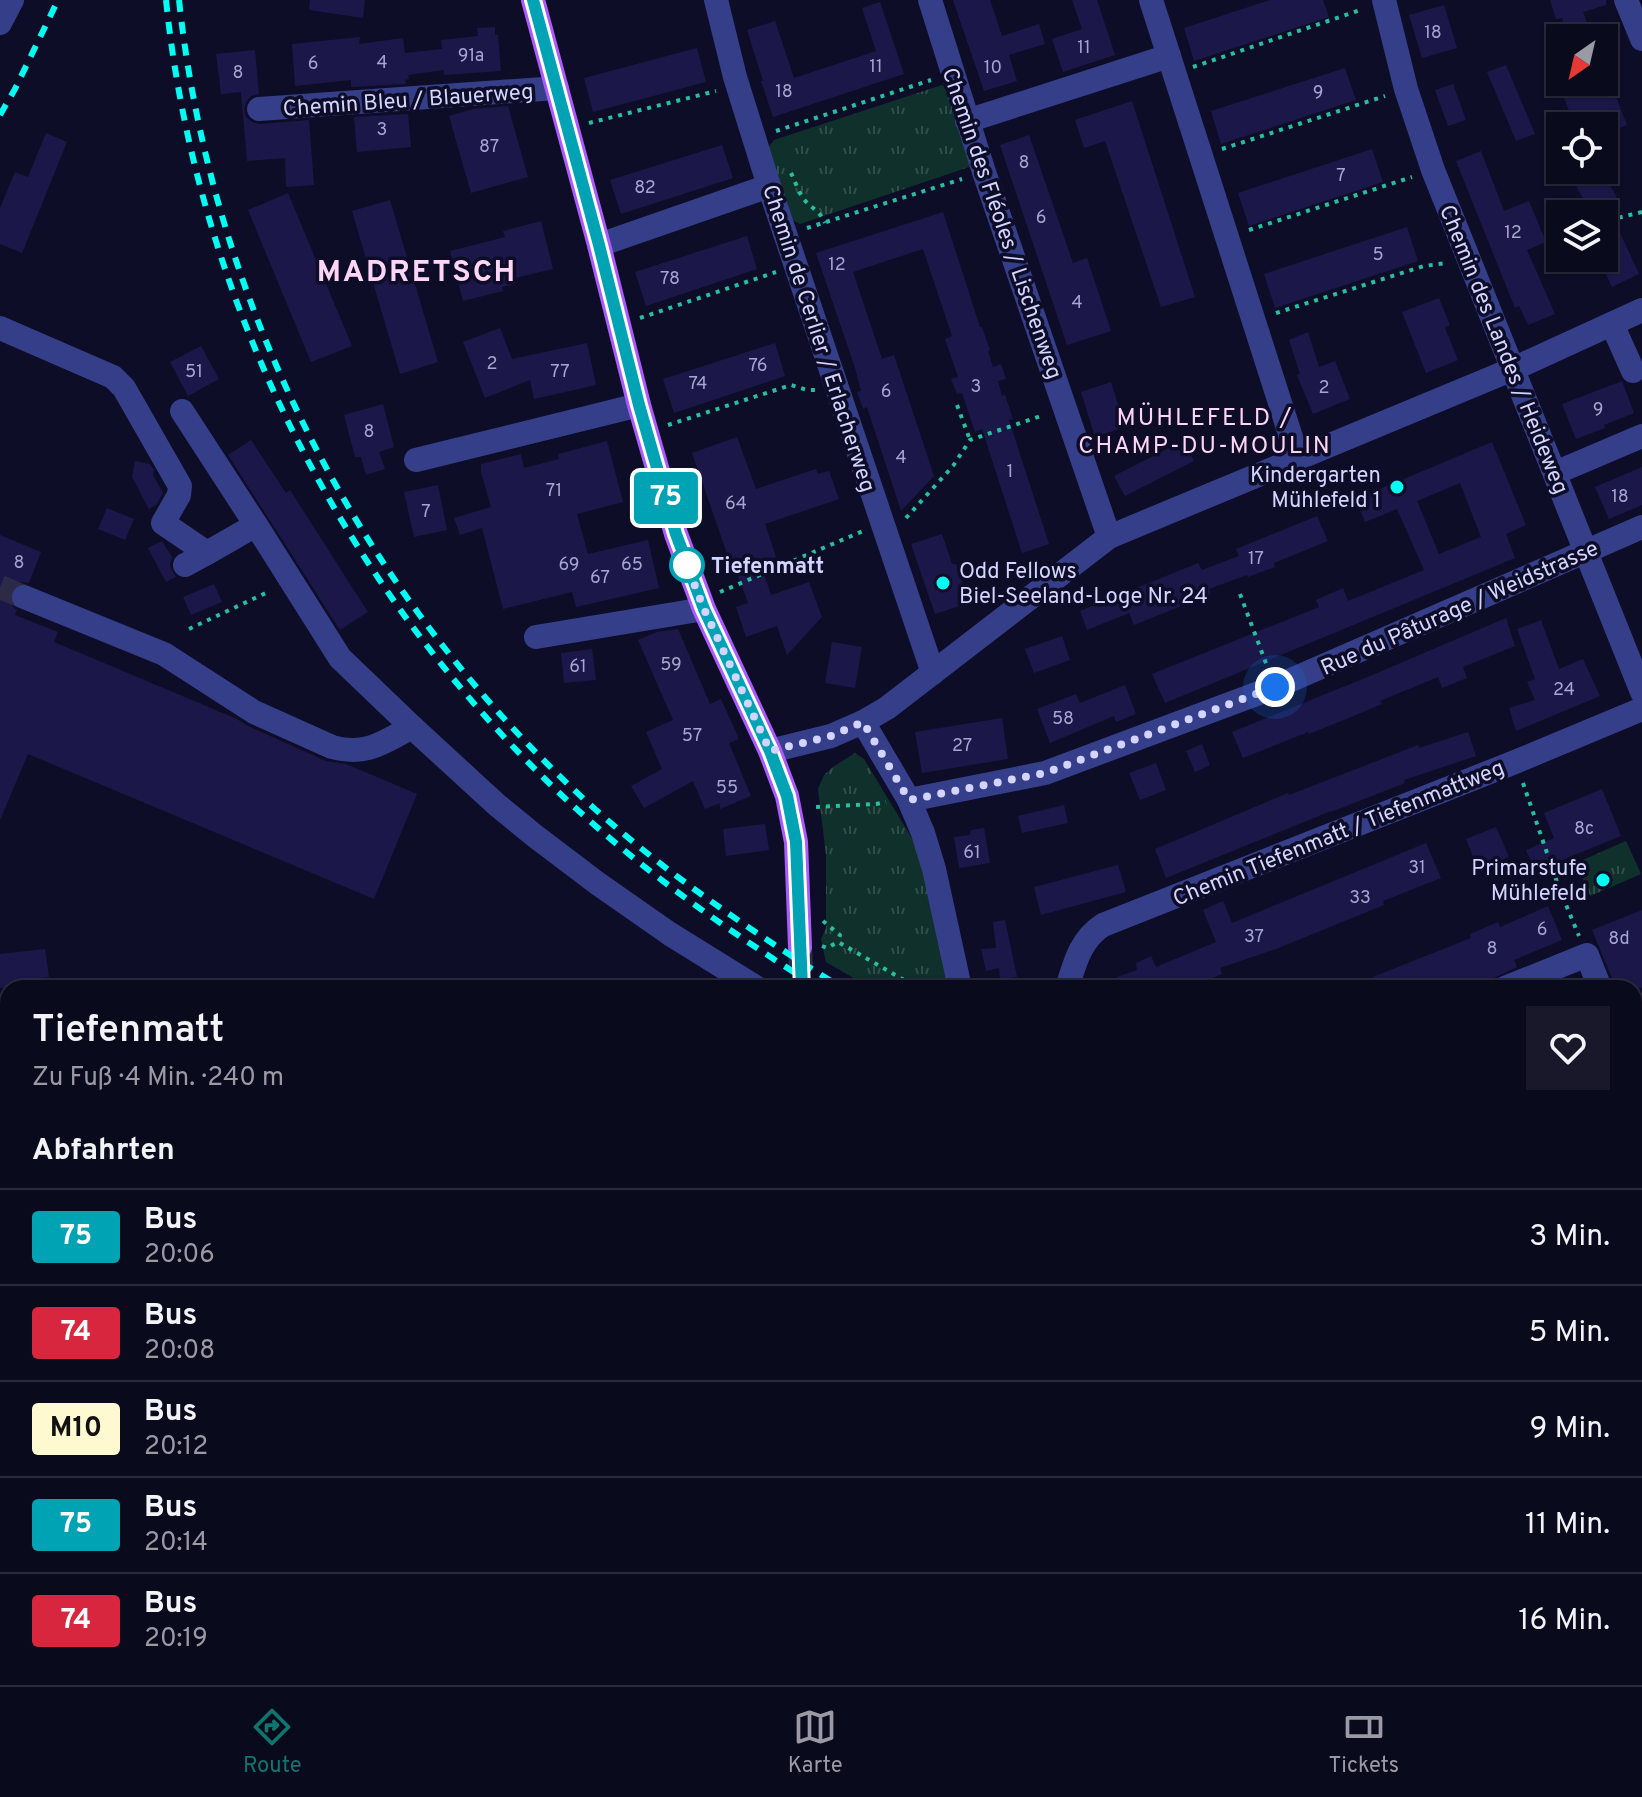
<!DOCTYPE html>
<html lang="de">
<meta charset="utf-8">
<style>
:root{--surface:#0a0a1d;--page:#18182a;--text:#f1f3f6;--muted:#999aa4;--line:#2a2b3b;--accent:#0f766e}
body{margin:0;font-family:Overpass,sans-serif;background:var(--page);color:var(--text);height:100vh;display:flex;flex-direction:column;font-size:30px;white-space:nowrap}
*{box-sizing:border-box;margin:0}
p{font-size:26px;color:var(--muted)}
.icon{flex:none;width:44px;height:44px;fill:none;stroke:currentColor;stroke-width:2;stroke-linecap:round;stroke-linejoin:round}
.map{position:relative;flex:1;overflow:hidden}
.drawer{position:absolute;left:0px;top:980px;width:1642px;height:706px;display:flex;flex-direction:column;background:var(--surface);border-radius:24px 24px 0 0;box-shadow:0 2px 6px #0004,0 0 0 2px var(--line)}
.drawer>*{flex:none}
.badge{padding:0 16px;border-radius:6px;font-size:28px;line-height:52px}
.needle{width:52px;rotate:214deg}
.tools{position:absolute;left:1546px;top:24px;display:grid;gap:16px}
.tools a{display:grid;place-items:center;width:72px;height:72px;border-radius:0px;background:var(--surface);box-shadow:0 2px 6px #0004,0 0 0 2px var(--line);font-size:40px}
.you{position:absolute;width:40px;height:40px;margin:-20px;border:6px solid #fff;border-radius:50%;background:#1a73e8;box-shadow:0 0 0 12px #1a73e833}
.map>.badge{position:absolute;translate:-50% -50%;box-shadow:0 0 0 4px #fff}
h2{padding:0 32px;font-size:30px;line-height:72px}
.round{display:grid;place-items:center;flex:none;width:84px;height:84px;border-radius:0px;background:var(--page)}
.headline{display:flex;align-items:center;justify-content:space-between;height:136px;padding:0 32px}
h1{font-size:38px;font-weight:600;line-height:60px}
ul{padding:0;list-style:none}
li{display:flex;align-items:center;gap:24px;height:96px;padding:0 32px;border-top:2px solid var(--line)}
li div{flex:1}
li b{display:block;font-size:30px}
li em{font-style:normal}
li .badge{min-width:88px;font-weight:700;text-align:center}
.menu{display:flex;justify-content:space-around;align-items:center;height:112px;border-top:2px solid var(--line);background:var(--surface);font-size:22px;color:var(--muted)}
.menu a{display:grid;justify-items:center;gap:4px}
.menu .selected{color:var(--accent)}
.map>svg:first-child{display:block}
</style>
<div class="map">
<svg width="1642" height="1685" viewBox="0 0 1642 1685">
<defs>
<pattern id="grass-tufts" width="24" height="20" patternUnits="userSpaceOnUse" patternTransform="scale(2)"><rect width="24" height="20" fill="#10312b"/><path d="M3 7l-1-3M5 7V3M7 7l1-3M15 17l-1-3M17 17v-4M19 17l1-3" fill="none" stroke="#324e4b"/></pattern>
</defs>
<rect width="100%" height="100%" fill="#0e0d27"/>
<g fill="url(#grass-tufts)">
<polygon points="942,85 950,90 973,161 969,167 800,224 792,220 768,148 774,140"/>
<polygon points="855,753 864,759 919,850 952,988 871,988 826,962 821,939 826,928 826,855 818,789 824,775 833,767"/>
<polygon points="1626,841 1641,874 1590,896 1576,863"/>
</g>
<g fill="#1b1849" fill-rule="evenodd">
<polygon points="310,0 365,0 363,18 309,10"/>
<polygon points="953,0 990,0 1002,36 1039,24 1045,44 1009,55 1017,81 984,91"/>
<polygon points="1072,0 1097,0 1115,55 1063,72 1052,39 1082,29"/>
<polygon points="1270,0 1323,0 1329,17 1194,61 1184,28"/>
<polygon points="1550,0 1606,0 1606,5 1583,12 1593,38 1568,38 1562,18 1556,19"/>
<polygon points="880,2 904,74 773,117 761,81 763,81 747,30 775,21 794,78 876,51 862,8"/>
<polygon points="1444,5 1457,48 1422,58 1409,15"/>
<polygon points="495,27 495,35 498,35 501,71 444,75 444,70 408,75 409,79 405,80 406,84 351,87 351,80 295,86 292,44 360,37 359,44 403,38 405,53 442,49 441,40 478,36 477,28"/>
<polygon points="697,48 706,82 593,112 584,78"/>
<polygon points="255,50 259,94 251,96 246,102 244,109 246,117 252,122 259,124 309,120 314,185 286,187 285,158 247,161 241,92 221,94 216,54"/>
<polygon points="1506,65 1535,134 1516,141 1487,72"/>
<polygon points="1345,68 1356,100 1221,144 1211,111"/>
<polygon points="1558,82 1610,82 1627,125 1604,134 1604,126 1575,126"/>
<polygon points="1453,84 1466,120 1448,126 1435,90"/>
<polygon points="1132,101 1195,297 1161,307 1105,141 1084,148 1075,120"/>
<polygon points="508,106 528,177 471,193 449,116 473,109"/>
<polygon points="408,114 411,147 357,152 354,117"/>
<polygon points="46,133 67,142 22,253 0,244 0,208 15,172 28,177"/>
<polygon points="1029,135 1073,263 1087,258 1111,331 1067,345 1000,145"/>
<polygon points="722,145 733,178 621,214 610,180"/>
<polygon points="1372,149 1383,182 1249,226 1238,193"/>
<polygon points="1481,151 1504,211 1529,201 1546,242 1527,250 1555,314 1528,325 1519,306 1515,308 1456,161"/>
<polygon points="1602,171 1621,205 1610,211 1639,274 1612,287 1598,258 1604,258 1604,214 1592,214 1576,186"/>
<polygon points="288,193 352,346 311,362 248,210"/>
<polygon points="390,200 438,362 400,374 352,211"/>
<polygon points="943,212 980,327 982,327 990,350 988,351 993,367 1001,364 1006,379 998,381 1002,396 1005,395 1013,419 1009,420 1049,544 1022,553 982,429 975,432 962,393 957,394 951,379 958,377 945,339 952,336 923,249 853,272 882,359 894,355 934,476 901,511 867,407 863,409 857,392 861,391 855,368 816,253"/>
<polygon points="541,221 553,269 515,278 516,284 502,287 503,291 463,301 450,251 505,237 503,231"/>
<polygon points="1407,227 1418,261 1275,308 1264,274"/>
<polygon points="747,236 757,269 646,306 635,272"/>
<polygon points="1439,298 1450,325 1445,328 1458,360 1426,373 1402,312"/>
<polygon points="500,328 512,359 587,343 596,385 534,399 530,380 485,398 463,342"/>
<polygon points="1308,332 1319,367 1335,361 1350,399 1313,414 1297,375 1300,374 1289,340"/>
<polygon points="775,343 785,376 674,413 663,379"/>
<polygon points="201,346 219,379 188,396 170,362"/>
<polygon points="1622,381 1634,413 1604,425 1605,428 1576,439 1562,404"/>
<polygon points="1111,382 1125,427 1095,437 1081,392"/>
<polygon points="383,404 394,447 379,452 385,469 366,475 361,457 355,457 344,415"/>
<polygon points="737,437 756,489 816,469 818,474 829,471 839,499 765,524 776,557 760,562 771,595 809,582 822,617 787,655 777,626 746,637 736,607 748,603 736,570 733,571 692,453"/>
<polygon points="251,440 286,493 290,490 368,612 340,630 228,455"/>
<polygon points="607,441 623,502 577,514 588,554 648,540 659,588 576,607 572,592 503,609 482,528 460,535 454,518 491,507 481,472 481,464 521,454 524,468 559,459 558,454"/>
<path d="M1492,442L1526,525L1506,534L1515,558L1165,703L1152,674L1319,607L1316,600L1343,588L1348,601L1424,570L1397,509L1365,522L1356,499ZM1460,483L1481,537L1439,554L1417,501Z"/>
<polygon points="1175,445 1177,449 1186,445 1194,461 1125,496 1114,476"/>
<polygon points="135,461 150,464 154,470 153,475 163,493 156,505 149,509 132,477"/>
<polygon points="1642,467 1642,505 1609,519 1595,487"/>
<polygon points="438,485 447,530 414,537 404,492"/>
<polygon points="107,508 134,519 125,540 98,529"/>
<polygon points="1317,516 1328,541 1274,563 1275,567 1248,577 1247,575 1209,589 1211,594 1134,625 1129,613 1087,630 1080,611 1198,563 1202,570 1239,556 1236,549"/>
<polygon points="942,534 952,564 956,564 969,603 935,614 911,544"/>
<polygon points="0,535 41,552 29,583 21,582 14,586 10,592 9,600 12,606 17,610 15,615 58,632 54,642 237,719 248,726 326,761 346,764 417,794 374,899 28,754 0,820"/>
<polygon points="162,541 172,557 170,565 172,571 176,577 166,582 148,548"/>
<polygon points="214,584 222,602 191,615 183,597"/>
<polygon points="1506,618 1515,646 1463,667 1467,678 1442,688 1438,677 1380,701 1382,704 1356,715 1309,734 1308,732 1243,758 1232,732 1370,676"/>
<polygon points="1541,620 1559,669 1583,659 1600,696 1516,731 1509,708 1535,700 1527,682 1535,679 1517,629"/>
<polygon points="678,629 710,704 721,699 739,739 729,743 751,796 720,809 720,803 705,809 693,781 644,808 631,786 662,769 646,732 673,720 638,640 657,632"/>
<polygon points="1062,636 1070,660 1034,673 1025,649"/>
<polygon points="832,642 862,647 855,688 825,683"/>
<polygon points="592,649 596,680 564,683 561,653"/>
<polygon points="1125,685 1136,714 1116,722 1114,716 1050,743 1037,709 1076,694 1080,703"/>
<polygon points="1002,718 1008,759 922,773 915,732"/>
<polygon points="1468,732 1476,756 1404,780 1405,783 1331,812 1331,811 1166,878 1155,849 1288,793 1289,795 1418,745 1419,748"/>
<polygon points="1202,744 1210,765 1195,772 1186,751"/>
<polygon points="1156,763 1166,790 1140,800 1129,773"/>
<polygon points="1602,789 1621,836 1535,871 1526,850 1554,838 1544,813"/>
<polygon points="1064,805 1068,823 1022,833 1018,816"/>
<polygon points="765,824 769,850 726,856 723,829"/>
<polygon points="1496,827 1509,857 1478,869 1466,839"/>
<polygon points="984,828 990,863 959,868 954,837 970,835 971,830"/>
<polygon points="1426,843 1441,878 1383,901 1384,905 1276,949 1220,968 1222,974 1190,988 1093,988 1092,986 1137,970 1136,963 1151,956 1156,967 1216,942 1203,910 1223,901 1232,923"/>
<polygon points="1118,865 1126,892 1041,915 1034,887"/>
<polygon points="1548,906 1562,940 1514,960 1517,967 1494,978 1490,988 1468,988 1466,981 1448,988 1345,988 1471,938 1470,934 1498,922 1500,927"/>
<polygon points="1642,910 1642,988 1616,988 1592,930"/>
<polygon points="1005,920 1017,977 1000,979 999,968 986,971 981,949 996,948 993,922"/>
<polygon points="45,949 49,977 30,979 31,988 0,988 0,954"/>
</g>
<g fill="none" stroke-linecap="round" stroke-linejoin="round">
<polyline stroke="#2c2b47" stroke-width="24" stroke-dasharray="24 12" stroke-linecap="butt" points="0,587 24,597"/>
<polyline stroke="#2c2b47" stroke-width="24" stroke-dasharray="24 12" stroke-linecap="butt" points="800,947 802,988"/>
<g stroke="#27bfa0" stroke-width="4" stroke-dasharray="4 6" stroke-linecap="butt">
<polyline points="1193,67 1363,9"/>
<polyline points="589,123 716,91"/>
<polyline points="776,131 931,80"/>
<polyline points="1222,149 1385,96"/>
<path d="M791,173C795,181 798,191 803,198C810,208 820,210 825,223"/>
<polyline points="1609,220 1642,212"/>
<polyline points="807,228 962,179"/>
<polyline points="1249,230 1412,177"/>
<polyline points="1276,313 1424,266 1447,263"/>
<polyline points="640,318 776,272"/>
<polyline points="957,405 970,440"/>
<polyline points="668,425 791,385 807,390 816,390"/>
<polyline points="906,518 953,466 970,440 1044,415"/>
<polyline points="720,592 863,531"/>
<polyline points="1240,594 1267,666"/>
<polyline points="189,629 270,591"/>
<polyline points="1523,783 1559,888 1579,936"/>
<polyline points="816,807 876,804 886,802"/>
<polyline points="823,921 840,935 838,942"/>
<polyline points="822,946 827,948 838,942 918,988"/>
<polyline points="1057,1685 1058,1678"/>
</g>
<g stroke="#353e89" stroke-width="24">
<polyline points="716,0 735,77 769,186 933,673"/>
<polyline points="930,0 984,172 1109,537"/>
<polyline points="1151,0 1298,459"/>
<polyline points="1384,0 1406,89 1433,170 1642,692"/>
<polyline points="1626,0 1642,39"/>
<polyline points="0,23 12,0"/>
<polyline points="259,109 557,88"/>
<polyline points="967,121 1169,56"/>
<polyline points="599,245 769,186"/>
<polyline points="1612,324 1633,371"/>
<polyline points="0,328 113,377 124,388 180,486 179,495 163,523 207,553 256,525 340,658 412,727 497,805 535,836 597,883 670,934 757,988"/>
<polyline points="182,411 256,525"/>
<polyline points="416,460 639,405"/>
<polyline points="1555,473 1642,436"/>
<polyline points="185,565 207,553"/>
<path d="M24,597L164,654L254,712L332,747C367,756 382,743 412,727"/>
<polyline points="536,637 704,609"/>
<polyline points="863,722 909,800 923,833 934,869 960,988"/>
<polyline points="770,751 831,736 863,722 887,708 1109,537 1513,369 1642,310"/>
<polyline points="909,800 1045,773 1275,687 1642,527"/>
<path d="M1067,988C1075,963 1080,940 1103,925L1515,762L1642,709"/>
<polyline points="1505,988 1587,955 1600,988"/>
<polyline points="1634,1056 1642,1052"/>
<polyline points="1634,1459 1642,1455"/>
<polyline points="1634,1487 1642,1496"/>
<polyline points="0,1580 8,1579"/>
<polyline points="155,1678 155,1685"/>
<polyline points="345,1678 345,1685"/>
<polyline points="516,1678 516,1685"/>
<polyline points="1150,1678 1150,1685"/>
<polyline points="1380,1678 1380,1685"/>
<polyline points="608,1685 610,1678"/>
</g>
<g stroke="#aa5aff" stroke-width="24">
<polyline points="533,0 599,245 639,405 676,534 704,609 770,751 787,796 796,842 800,947"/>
<polyline points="781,1685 782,1678"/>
</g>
<g stroke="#00fef3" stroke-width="6" stroke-dasharray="12 10" stroke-linecap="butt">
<path d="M166,0C196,294 338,578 549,783C631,863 723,928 819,988"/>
<path d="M179,0C212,309 365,603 596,810C672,878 756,934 842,988"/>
<polyline points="0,115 15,89 58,0"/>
<polyline points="0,1062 8,1061"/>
<polyline points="0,1074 8,1073"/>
<polyline points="0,1089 8,1088"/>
<polyline points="1634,1582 1642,1592"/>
<polyline points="1634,1605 1642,1616"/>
<polyline points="1634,1629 1642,1641"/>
<polyline points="1634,1656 1642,1668"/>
<polyline points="1614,1678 1618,1685"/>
<polyline points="1631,1678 1636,1685"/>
</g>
</g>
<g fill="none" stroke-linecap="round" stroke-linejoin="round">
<g stroke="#fff" stroke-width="18">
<polyline id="line" points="533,0 599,245 639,405 676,534 704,609 770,751 787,796 796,842 802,988"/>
</g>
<use href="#line" stroke="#00a3b4" stroke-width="12"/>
<polyline stroke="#d3d4ff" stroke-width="8" stroke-dasharray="0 14.4" points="687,565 683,555 704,609 770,751 831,736 863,722 909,800 1045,773 1275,687"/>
</g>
<g fill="#00fef3" stroke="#0e0d27" stroke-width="3">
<circle cx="1397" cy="487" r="8"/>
<circle cx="943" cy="583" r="8"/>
<circle cx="1603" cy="880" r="8"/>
</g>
<circle fill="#fff" stroke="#00a3b4" stroke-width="4" cx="687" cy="565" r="16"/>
<g text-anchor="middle" stroke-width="7" stroke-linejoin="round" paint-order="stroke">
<g font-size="18" fill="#a5a5d2">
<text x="1433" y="38">18</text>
<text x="1084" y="53">11</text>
<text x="471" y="61">91a</text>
<text x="382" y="68">4</text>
<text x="313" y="69">6</text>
<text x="876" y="72">11</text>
<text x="993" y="73">10</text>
<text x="238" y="78">8</text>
<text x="784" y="97">18</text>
<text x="1318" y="98">9</text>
<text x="382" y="135">3</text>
<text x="489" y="152">87</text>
<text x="1024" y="168">8</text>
<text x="1341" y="181">7</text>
<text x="645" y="193">82</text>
<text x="1041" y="223">6</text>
<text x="1513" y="238">12</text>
<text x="1378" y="260">5</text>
<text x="837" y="270">12</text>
<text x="670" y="284">78</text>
<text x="1077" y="308">4</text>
<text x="492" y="369">2</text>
<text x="758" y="371">76</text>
<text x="194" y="377">51</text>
<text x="560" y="377">77</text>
<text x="698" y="389">74</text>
<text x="976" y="392">3</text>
<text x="1324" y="393">2</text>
<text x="886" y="397">6</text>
<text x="1598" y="415">9</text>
<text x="369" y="437">8</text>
<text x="901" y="463">4</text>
<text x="1010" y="477">1</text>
<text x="554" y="496">71</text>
<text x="1620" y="502">18</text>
<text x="736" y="509">64</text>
<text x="426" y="517">7</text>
<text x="1256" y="564">17</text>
<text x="19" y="568">8</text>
<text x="569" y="570">69</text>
<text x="632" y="570">65</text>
<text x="600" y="583">67</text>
<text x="671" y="670">59</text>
<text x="578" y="672">61</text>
<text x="1564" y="695">24</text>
<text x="1063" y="724">58</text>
<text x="692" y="741">57</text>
<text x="962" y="751">27</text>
<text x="727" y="793">55</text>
<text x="1584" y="834">8c</text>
<text x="972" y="858">61</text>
<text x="1417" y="873">31</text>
<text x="1360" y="903">33</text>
<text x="1542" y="935">6</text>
<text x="1254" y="942">37</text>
<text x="1619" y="944">8d</text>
<text x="1492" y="954">8</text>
</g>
<g font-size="22" fill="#d3d4ff" stroke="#0e0d27">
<text transform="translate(408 99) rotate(-4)" y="8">Chemin Bleu / Blauerweg</text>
<text transform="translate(1003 223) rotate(71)" y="8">Chemin des Fléoles / Lischenweg</text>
<text transform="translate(820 338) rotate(72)" y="8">Chemin de Cerlier / Erlacherweg</text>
<text transform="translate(1505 349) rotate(68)" y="8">Chemin des Landes / Heideweg</text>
<text transform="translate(1459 607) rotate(-24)" y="8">Rue du Pâturage / Weidstrasse</text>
<text transform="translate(1338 832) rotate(-22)" y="8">Chemin Tiefenmatt / Tiefenmattweg</text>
</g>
<g font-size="22" fill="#d3d4ff" stroke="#0e0d27" text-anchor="end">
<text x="1381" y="482">Kindergarten<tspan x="1381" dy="25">Mühlefeld 1</tspan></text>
<text x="959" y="578" text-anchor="start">Odd Fellows<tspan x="959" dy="25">Biel-Seeland-Loge Nr. 24</tspan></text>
<text x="1587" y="875">Primarstufe<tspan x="1587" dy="25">Mühlefeld</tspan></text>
</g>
<g font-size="22" font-weight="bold" fill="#d3d4ff" stroke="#0e0d27" text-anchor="start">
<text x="711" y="573">Tiefenmatt</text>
</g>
<g font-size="24" letter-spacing="2" fill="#ffd5f6" stroke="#0e0d27">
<text x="1205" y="425">MÜHLEFELD /<tspan x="1205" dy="28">CHAMP-DU-MOULIN</tspan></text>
</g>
<g font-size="30" font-weight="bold" letter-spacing="2" fill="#ffd5f6" stroke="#0e0d27">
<text x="417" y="281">MADRETSCH</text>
</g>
</g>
</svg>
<div class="tools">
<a><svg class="needle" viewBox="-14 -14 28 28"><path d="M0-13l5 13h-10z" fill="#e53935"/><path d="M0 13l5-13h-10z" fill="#999aa4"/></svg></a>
<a><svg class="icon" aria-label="locate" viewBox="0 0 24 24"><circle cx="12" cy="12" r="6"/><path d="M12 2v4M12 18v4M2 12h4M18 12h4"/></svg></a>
<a><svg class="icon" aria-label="layers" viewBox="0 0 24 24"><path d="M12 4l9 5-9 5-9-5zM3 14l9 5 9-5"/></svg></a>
</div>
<div class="you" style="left:1275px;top:687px"></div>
<b class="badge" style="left:666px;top:498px;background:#00a3b4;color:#fff">75</b>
<section class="drawer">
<div class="headline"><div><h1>Tiefenmatt</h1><p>Zu Fuß · 4 Min. · 240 m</p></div><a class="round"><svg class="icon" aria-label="heart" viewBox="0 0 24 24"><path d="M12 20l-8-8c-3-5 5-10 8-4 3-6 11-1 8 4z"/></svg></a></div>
<h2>Abfahrten</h2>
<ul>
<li><span class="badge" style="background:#00a3b4;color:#fff">75</span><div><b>Bus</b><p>20:06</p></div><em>3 Min.</em></li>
<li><span class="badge" style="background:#d7263d;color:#fff">74</span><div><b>Bus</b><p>20:08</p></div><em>5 Min.</em></li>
<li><span class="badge" style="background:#fff9d1;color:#111">M10</span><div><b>Bus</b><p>20:12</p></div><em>9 Min.</em></li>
<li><span class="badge" style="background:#00a3b4;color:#fff">75</span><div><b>Bus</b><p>20:14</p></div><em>11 Min.</em></li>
<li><span class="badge" style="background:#d7263d;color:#fff">74</span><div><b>Bus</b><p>20:19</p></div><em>16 Min.</em></li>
</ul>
</section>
</div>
<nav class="menu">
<a class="selected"><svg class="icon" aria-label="directions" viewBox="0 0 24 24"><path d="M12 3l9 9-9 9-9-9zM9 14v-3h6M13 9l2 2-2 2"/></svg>Route</a>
<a><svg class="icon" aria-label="map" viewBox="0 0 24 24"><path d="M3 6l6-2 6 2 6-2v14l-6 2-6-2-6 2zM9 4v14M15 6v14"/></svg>Karte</a>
<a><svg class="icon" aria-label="tickets" viewBox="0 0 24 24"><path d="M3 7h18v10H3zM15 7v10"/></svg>Tickets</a>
</nav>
